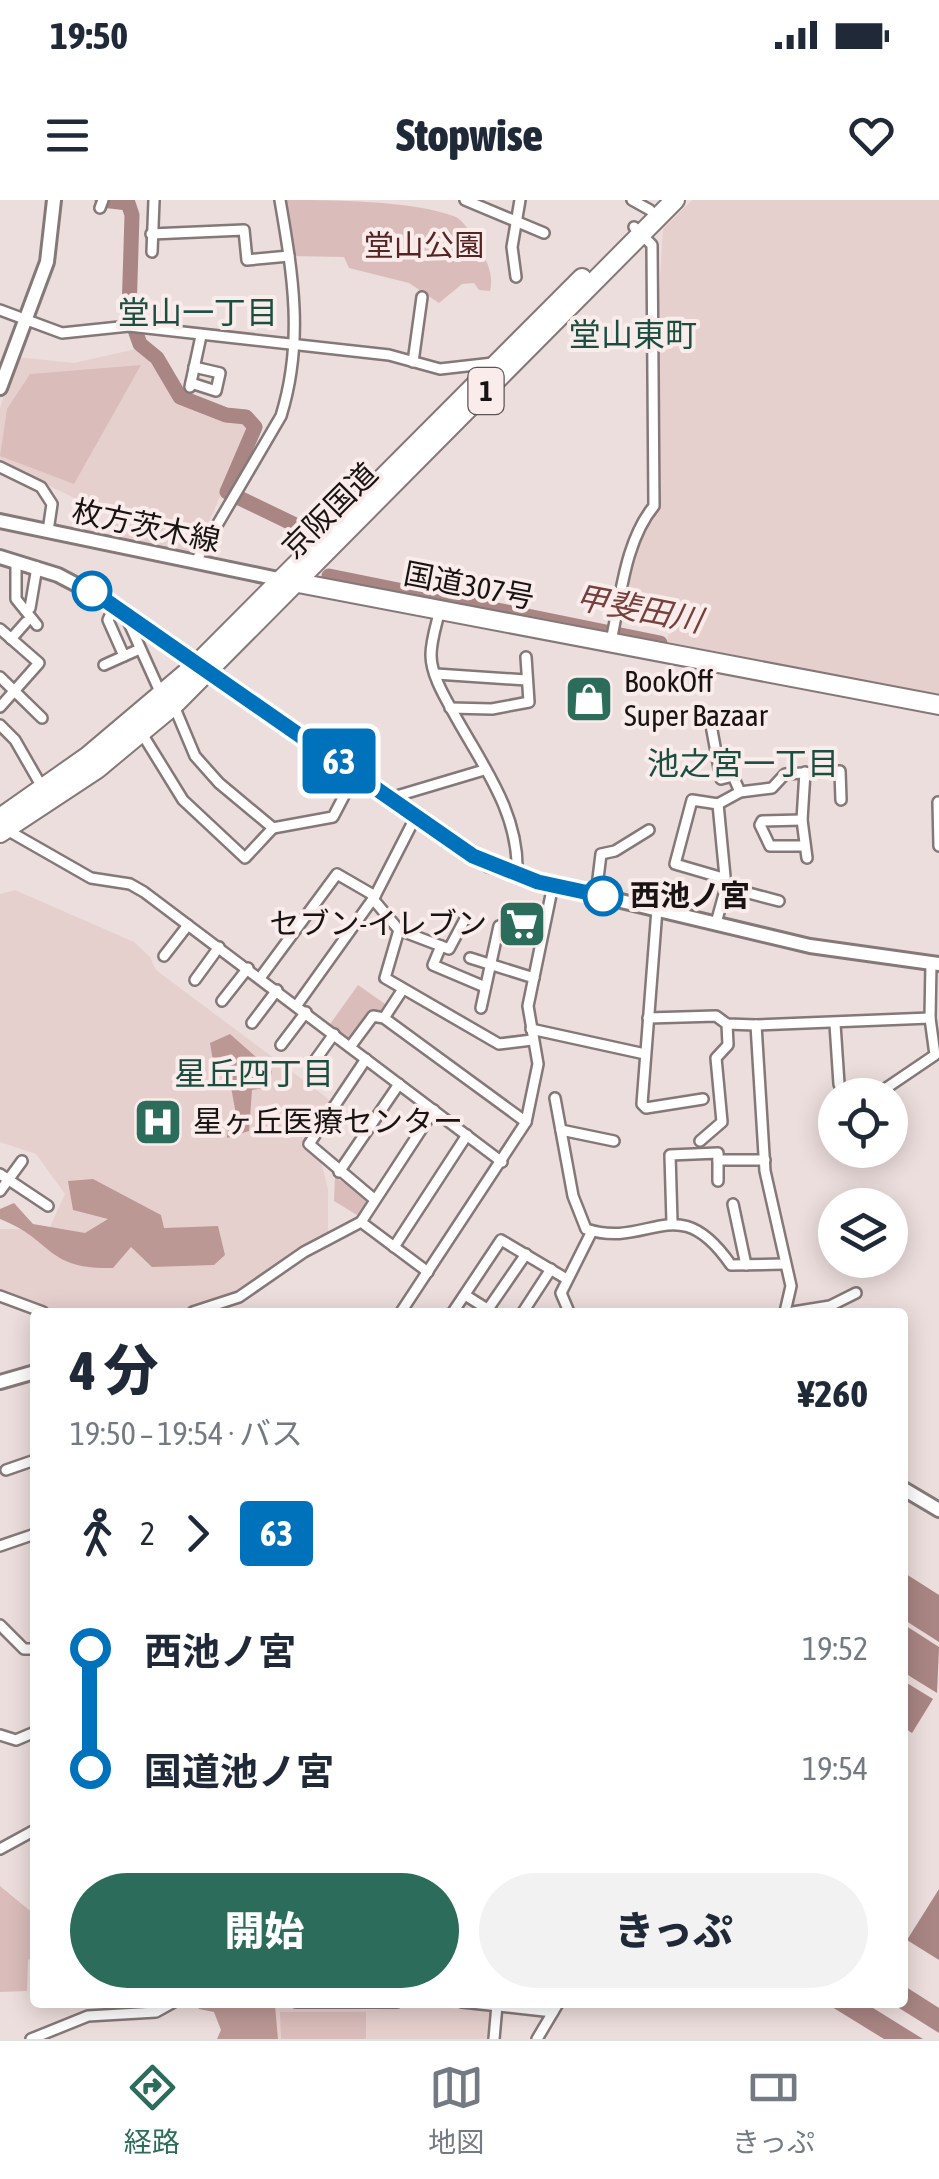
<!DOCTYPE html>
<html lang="ja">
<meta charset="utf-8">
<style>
:root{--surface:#fff;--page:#f2f2f3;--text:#1f2937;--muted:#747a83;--line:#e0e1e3;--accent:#2c6c5b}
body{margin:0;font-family:"Asap Condensed","Noto Sans JP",sans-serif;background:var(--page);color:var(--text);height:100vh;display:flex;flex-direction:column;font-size:38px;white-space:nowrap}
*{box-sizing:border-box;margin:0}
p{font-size:32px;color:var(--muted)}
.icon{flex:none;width:55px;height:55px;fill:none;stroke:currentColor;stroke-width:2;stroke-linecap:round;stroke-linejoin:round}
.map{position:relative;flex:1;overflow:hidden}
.panel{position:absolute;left:30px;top:1108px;width:878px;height:700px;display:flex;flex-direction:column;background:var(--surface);border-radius:10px;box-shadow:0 5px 25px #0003}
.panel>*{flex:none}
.badge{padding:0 20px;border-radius:8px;font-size:35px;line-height:65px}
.controls{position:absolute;left:818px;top:878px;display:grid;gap:20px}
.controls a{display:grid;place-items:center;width:90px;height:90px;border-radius:50%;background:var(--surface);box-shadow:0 5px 25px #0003;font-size:50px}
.map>.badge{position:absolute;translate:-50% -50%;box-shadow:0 0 0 5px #fff}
.legs{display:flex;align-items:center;gap:15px;height:110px;padding:0 40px;font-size:32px}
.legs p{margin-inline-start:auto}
.headline{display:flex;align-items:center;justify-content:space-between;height:170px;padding:0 40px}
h1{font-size:55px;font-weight:800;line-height:75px}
.cta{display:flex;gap:20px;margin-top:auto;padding:20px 40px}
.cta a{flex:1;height:115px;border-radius:60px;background:var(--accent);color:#fff;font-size:40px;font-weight:800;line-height:115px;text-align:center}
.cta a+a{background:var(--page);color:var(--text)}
ul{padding:0 40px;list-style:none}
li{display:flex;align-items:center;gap:35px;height:120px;font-size:38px}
li i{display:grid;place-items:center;width:15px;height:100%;margin:0 12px;background:currentColor}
li i::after{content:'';width:25px;height:25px;margin:-12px;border:8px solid;border-radius:50%;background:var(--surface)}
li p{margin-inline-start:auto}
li:first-child i{background:linear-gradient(#0000 50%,currentColor 0)}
li:last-child i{background:linear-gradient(currentColor 50%,#0000 0)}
.status{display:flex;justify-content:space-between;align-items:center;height:70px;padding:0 50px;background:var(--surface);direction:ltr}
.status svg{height:28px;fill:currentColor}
header{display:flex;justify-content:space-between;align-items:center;height:130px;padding:0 40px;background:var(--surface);font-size:45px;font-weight:800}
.tab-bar{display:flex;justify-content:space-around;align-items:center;height:140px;border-top:2px solid var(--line);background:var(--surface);font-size:28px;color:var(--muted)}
.tab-bar a{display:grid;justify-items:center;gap:5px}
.tab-bar .current{color:var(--accent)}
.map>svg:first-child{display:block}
</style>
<div class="status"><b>19:50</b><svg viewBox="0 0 49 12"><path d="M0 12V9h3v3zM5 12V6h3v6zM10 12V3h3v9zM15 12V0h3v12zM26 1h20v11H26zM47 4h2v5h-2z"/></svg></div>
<header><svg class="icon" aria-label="menu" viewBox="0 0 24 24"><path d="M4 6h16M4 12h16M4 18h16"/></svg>Stopwise<svg class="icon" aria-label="heart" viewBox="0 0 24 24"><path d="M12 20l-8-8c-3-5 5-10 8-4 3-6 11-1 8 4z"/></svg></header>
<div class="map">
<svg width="939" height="1839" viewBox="0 0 939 1839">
<rect width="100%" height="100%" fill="#ecdedd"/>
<g fill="#e6d0ce">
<polygon points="692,0 939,0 939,495 667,442 674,409 625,399 646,320 661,302 659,97 663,29"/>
<polygon points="140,148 176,199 243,221 248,232 195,354 125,339 112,326 114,317 0,262 0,208 16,157 74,163"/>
<polygon points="15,690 134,742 150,757 156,770 331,901 302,943 320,958 328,989 328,1034 243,1092 187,1112 55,1112 0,1092 0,1029 49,1029 65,994 36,954 0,942 0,694"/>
<polygon points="271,1806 371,1810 423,1806 490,1811 490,1839 277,1839"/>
</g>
<g fill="#dabdbb">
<path d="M280,0C331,0 413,0 456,17C466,23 473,37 479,47C487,61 494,75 490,91L479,90L474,83L462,84L439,103L409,83L349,68L344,57L289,56Z"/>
<polygon points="141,165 74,284 0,256 7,209 30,174"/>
<polygon points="358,785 388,806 379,815 370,810 350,838 328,827"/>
<polygon points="335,977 363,995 366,1002 357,1015 334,1001"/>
<polygon points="0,1686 35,1715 35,1755 28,1760 27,1791 0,1792"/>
<polygon points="280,1812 366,1812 366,1839 281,1839"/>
</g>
<g fill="#bc9895">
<polygon points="230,834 272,871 269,887 252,890 249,931 227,938 228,928 237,920 227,865 213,861 210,843"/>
<path d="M93,979L161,1015L164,1028L218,1026L225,1055L214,1065L152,1067L131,1047L113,1068C45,1070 54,1040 0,1019V1009L14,1003L33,1024L85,1033L108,1019L73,1010L68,981Z"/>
<polygon points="238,1802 275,1806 278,1839 217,1839 221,1830 214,1812 199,1809 195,1803"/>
</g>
<g fill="#a98684">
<polygon points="906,1374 939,1395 939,1442 903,1419"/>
<polygon points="903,1424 939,1447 937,1493 903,1472"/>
<polygon points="902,1480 933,1499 912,1533 903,1527"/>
<polygon points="939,1689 939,1760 907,1740"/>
<polygon points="903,1785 939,1808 939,1833 891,1803 902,1802"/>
<polygon points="835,1803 865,1803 923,1839 884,1839 832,1807"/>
</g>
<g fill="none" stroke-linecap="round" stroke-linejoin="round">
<g stroke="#a98684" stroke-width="15">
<polyline points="102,0 128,3 132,15 129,113 140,144 157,158 180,197 226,215 246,217 255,227 227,292 314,334"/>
<polyline points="329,376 660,443"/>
</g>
<g stroke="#857878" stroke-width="14">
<g id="street">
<polyline points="465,0 544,33"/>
<polyline points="632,0 650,10"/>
<polyline points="100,8 103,0"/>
<polyline points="151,34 244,30 247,60 289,56"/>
<polyline points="152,52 154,0"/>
<polyline points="516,77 512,47 520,0"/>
<polyline points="0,110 62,133 129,126 389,155 440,169 493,163"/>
<polyline points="413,162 422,97"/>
<polyline points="191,183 216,191 220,173 194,167"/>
<polyline points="190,187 201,136"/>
<polyline points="0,267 41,287 52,304 48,331"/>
<polyline points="16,361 16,399 37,425"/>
<path d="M196,361L281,216C304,142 293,75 280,0"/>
<polyline points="115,405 108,420 124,456 140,449"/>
<polyline points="30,408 37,367"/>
<path d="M440,409C437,423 431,440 431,455C431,474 444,496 453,512C482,565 520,613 517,675"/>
<polyline points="124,412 161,494"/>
<polyline points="0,429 39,463 0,507"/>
<polyline points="11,439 26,422"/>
<path d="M611,441C621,396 625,341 654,306L652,45L634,27"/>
<polyline points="104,465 124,456"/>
<polyline points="436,474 526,480"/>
<polyline points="0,477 42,518"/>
<polyline points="174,506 195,556 219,583 273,628 333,617 356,573"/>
<polyline points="450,508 492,509 529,502 526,457"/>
<polyline points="0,525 15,540 42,587"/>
<polyline points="711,525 721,579 733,576 740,592"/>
<polyline points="141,532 183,600 245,658 273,628"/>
<polyline points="805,572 802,620 807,658"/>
<polyline points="390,598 484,570"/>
<polyline points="938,602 939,646"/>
<polyline points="718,604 740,592 772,588 785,574 840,571 841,600"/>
<polyline points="802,620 762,621 760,625 770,646 805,646"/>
<polyline points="7,630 91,678 130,684 144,692 502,962"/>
<polyline points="726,687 779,701"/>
<polyline points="596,695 601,654 615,651 649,630"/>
<polyline points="373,699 399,730 385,778 499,844 532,840"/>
<polyline points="657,709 642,904 646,908 703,899"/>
<polyline points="716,723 726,687 718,604 692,600 675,664 723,678"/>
<polyline points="399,730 449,749 465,719"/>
<polyline points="441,746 433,765 485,787"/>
<polyline points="164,756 188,725"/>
<polyline points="470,758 534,778"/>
<polyline points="260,778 337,674 375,696"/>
<polyline points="195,780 219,747"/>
<polyline points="222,801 248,768"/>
<polyline points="297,805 375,696 416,616"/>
<polyline points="481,808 499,726"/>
<polyline points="384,818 403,789"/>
<polyline points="648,818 716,816 727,824 756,825 930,818"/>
<polyline points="252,823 277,790"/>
<polyline points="835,824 839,884 842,890 860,895"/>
<polyline points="756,825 765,971 791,1086 785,1112"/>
<polyline points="531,829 645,854"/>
<polyline points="281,845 306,812"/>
<polyline points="350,847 373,816 384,818 526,922"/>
<polyline points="366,859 309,944 374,999"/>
<polyline points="311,866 334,834"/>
<polyline points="876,895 935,855 930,818 931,763"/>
<path d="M555,898L573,996L586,1029C650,1050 677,987 731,1065L785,1064"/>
<polyline points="561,930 614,941"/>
<polyline points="700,941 722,922 716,858 728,845 727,824"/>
<polyline points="718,960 765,960"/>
<polyline points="339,972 399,884"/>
<polyline points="0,974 48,1006"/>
<polyline points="0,991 22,961"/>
<polyline points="733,1004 746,1065"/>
<polyline points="672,1022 670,955 718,953 718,981"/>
<polyline points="394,1047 467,935"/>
<polyline points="428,1072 361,1022 434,910"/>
<polyline points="465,1095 492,1112"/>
<polyline points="0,1096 43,1112"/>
<polyline points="193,1112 239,1097 304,1052 361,1022"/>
<polyline points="401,1112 526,922 538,864 528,806 553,685"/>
<polyline points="453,1112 501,1040 565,1078"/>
<polyline points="486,1112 526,1054"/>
<polyline points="523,1112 551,1069"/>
<polyline points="569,1112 561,1093 592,1031"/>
<polyline points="793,1112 830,1106 856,1093"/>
<polyline points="6,1270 35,1260"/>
<polyline points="0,1346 35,1334"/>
<polyline points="0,1425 24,1449 35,1449"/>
<polyline points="0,1535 16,1540 35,1532"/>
<polyline points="0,1649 35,1630"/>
<polyline points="296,1802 397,1802"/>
<polyline points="462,1802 553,1812"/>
<polyline points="31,1839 88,1816 156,1812 174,1802"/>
<polyline points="494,1839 497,1805"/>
<polyline points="537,1839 559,1802"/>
</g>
</g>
<g stroke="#857878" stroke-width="18">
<g id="secondary">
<polyline points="0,188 47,62 54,0"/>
<polyline points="0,321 283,380"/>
<polyline points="0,357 58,375 115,405 489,665 537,681 810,746 939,764"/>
<polyline points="0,1182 35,1172"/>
<polyline points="902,1288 939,1310"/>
<polyline points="496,1802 497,1805"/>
</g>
</g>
<g stroke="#857878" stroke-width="22">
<g id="highway">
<polyline points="293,382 939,505"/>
<polyline points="0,618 88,556 198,463 582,78"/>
<polyline points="0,633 97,569 174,505 675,0"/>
</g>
</g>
<use href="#street" stroke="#fff" stroke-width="9"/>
<use href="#secondary" stroke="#fff" stroke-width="12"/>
<use href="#highway" stroke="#fff" stroke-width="18"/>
</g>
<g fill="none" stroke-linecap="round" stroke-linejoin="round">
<g stroke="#fff" stroke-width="22">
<polyline id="line-1" points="92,391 473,656 538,682 603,696"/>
</g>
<use href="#line-1" stroke="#0072bc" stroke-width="15"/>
</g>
<defs>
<g id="shop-square" transform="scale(2.5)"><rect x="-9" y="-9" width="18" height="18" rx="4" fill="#2c6c5b" stroke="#f9ecea"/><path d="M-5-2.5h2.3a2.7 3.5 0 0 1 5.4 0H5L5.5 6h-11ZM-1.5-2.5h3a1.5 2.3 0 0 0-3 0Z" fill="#fff"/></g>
<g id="supermarket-square" transform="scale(2.5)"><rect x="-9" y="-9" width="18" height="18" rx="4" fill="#2c6c5b" stroke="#f9ecea"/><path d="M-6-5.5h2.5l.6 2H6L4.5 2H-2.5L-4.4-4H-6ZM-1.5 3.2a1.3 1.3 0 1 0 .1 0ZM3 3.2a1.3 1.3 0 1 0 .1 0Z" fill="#fff"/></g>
<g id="hospital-square" transform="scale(2.5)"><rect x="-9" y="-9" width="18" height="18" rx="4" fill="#2c6c5b" stroke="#f9ecea"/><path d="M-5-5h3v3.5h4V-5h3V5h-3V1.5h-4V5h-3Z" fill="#fff"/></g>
</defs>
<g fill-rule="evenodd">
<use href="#shop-square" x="589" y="499"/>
<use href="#supermarket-square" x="522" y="724"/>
<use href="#hospital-square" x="158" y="922"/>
</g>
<g fill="#fff" stroke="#0072bc" stroke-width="5">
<circle cx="92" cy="391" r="18"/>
<circle cx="603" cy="696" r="18"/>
</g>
<g text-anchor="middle" stroke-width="8" stroke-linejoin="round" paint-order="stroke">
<rect fill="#f9ecea" stroke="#5c5554" stroke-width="2.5" x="468.5" y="168" width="35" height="46" rx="8"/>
<g font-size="28" font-weight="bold" fill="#191414">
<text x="486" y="201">1</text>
</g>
<g font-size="30" fill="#552423" stroke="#f9ecea">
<text x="424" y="56">堂山公園</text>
</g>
<g font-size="30" fill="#191414" stroke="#f9ecea">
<text transform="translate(330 311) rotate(-45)" y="10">京阪国道</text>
<text transform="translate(146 326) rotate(12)" y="10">枚方茨木線</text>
<text transform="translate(469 386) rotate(11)" y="10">国道307号</text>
</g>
<g font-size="30" fill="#191414" stroke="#f9ecea" text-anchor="start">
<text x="624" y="492">BookOff<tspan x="624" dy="34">Super Bazaar</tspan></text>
<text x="487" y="734" text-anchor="end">セブン-イレブン</text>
<text x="193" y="932">星ヶ丘医療センター</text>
</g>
<g font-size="30" font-weight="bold" fill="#191414" stroke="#f9ecea" text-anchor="start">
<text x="630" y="706">西池ノ宮</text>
</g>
<g font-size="32" fill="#1a4e40" stroke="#f9ecea">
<text x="198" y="124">堂山一丁目</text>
<text x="633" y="146">堂山東町</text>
<text x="743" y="575">池之宮一丁目</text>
<text x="254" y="885">星丘四丁目</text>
</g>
<g font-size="32" font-style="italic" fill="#75403e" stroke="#f9ecea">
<text transform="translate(639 409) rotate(11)" y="11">甲斐田川</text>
</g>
</g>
</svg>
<div class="controls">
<a><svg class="icon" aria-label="locate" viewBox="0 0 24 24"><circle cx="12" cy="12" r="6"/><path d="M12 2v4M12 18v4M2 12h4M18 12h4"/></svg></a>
<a><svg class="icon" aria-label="layers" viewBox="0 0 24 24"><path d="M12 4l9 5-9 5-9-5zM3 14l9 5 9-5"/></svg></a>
</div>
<b class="badge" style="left:339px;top:561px;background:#0072bc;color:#fff">63</b>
<section class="panel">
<div class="headline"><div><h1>4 分</h1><p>19:50 – 19:54 · バス</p></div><b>¥260</b></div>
<div class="legs"><svg class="icon" aria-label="walk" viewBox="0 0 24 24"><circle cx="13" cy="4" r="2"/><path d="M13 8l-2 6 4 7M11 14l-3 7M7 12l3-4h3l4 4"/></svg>2<svg class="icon" aria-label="forward" viewBox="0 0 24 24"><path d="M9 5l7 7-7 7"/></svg><b class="badge" style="background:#0072bc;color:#fff">63</b></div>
<ul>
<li><i style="color:#0072bc"></i><b>西池ノ宮</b><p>19:52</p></li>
<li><i style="color:#0072bc"></i><b>国道池ノ宮</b><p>19:54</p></li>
</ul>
<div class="cta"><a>開始</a><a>きっぷ</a></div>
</section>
</div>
<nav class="tab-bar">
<a class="current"><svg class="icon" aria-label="directions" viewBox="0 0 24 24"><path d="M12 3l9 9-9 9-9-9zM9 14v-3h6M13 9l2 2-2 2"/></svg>経路</a>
<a><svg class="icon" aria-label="map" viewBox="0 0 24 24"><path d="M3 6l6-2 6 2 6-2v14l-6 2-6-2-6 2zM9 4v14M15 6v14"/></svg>地図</a>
<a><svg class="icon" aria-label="tickets" viewBox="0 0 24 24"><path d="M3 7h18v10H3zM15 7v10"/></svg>きっぷ</a>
</nav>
